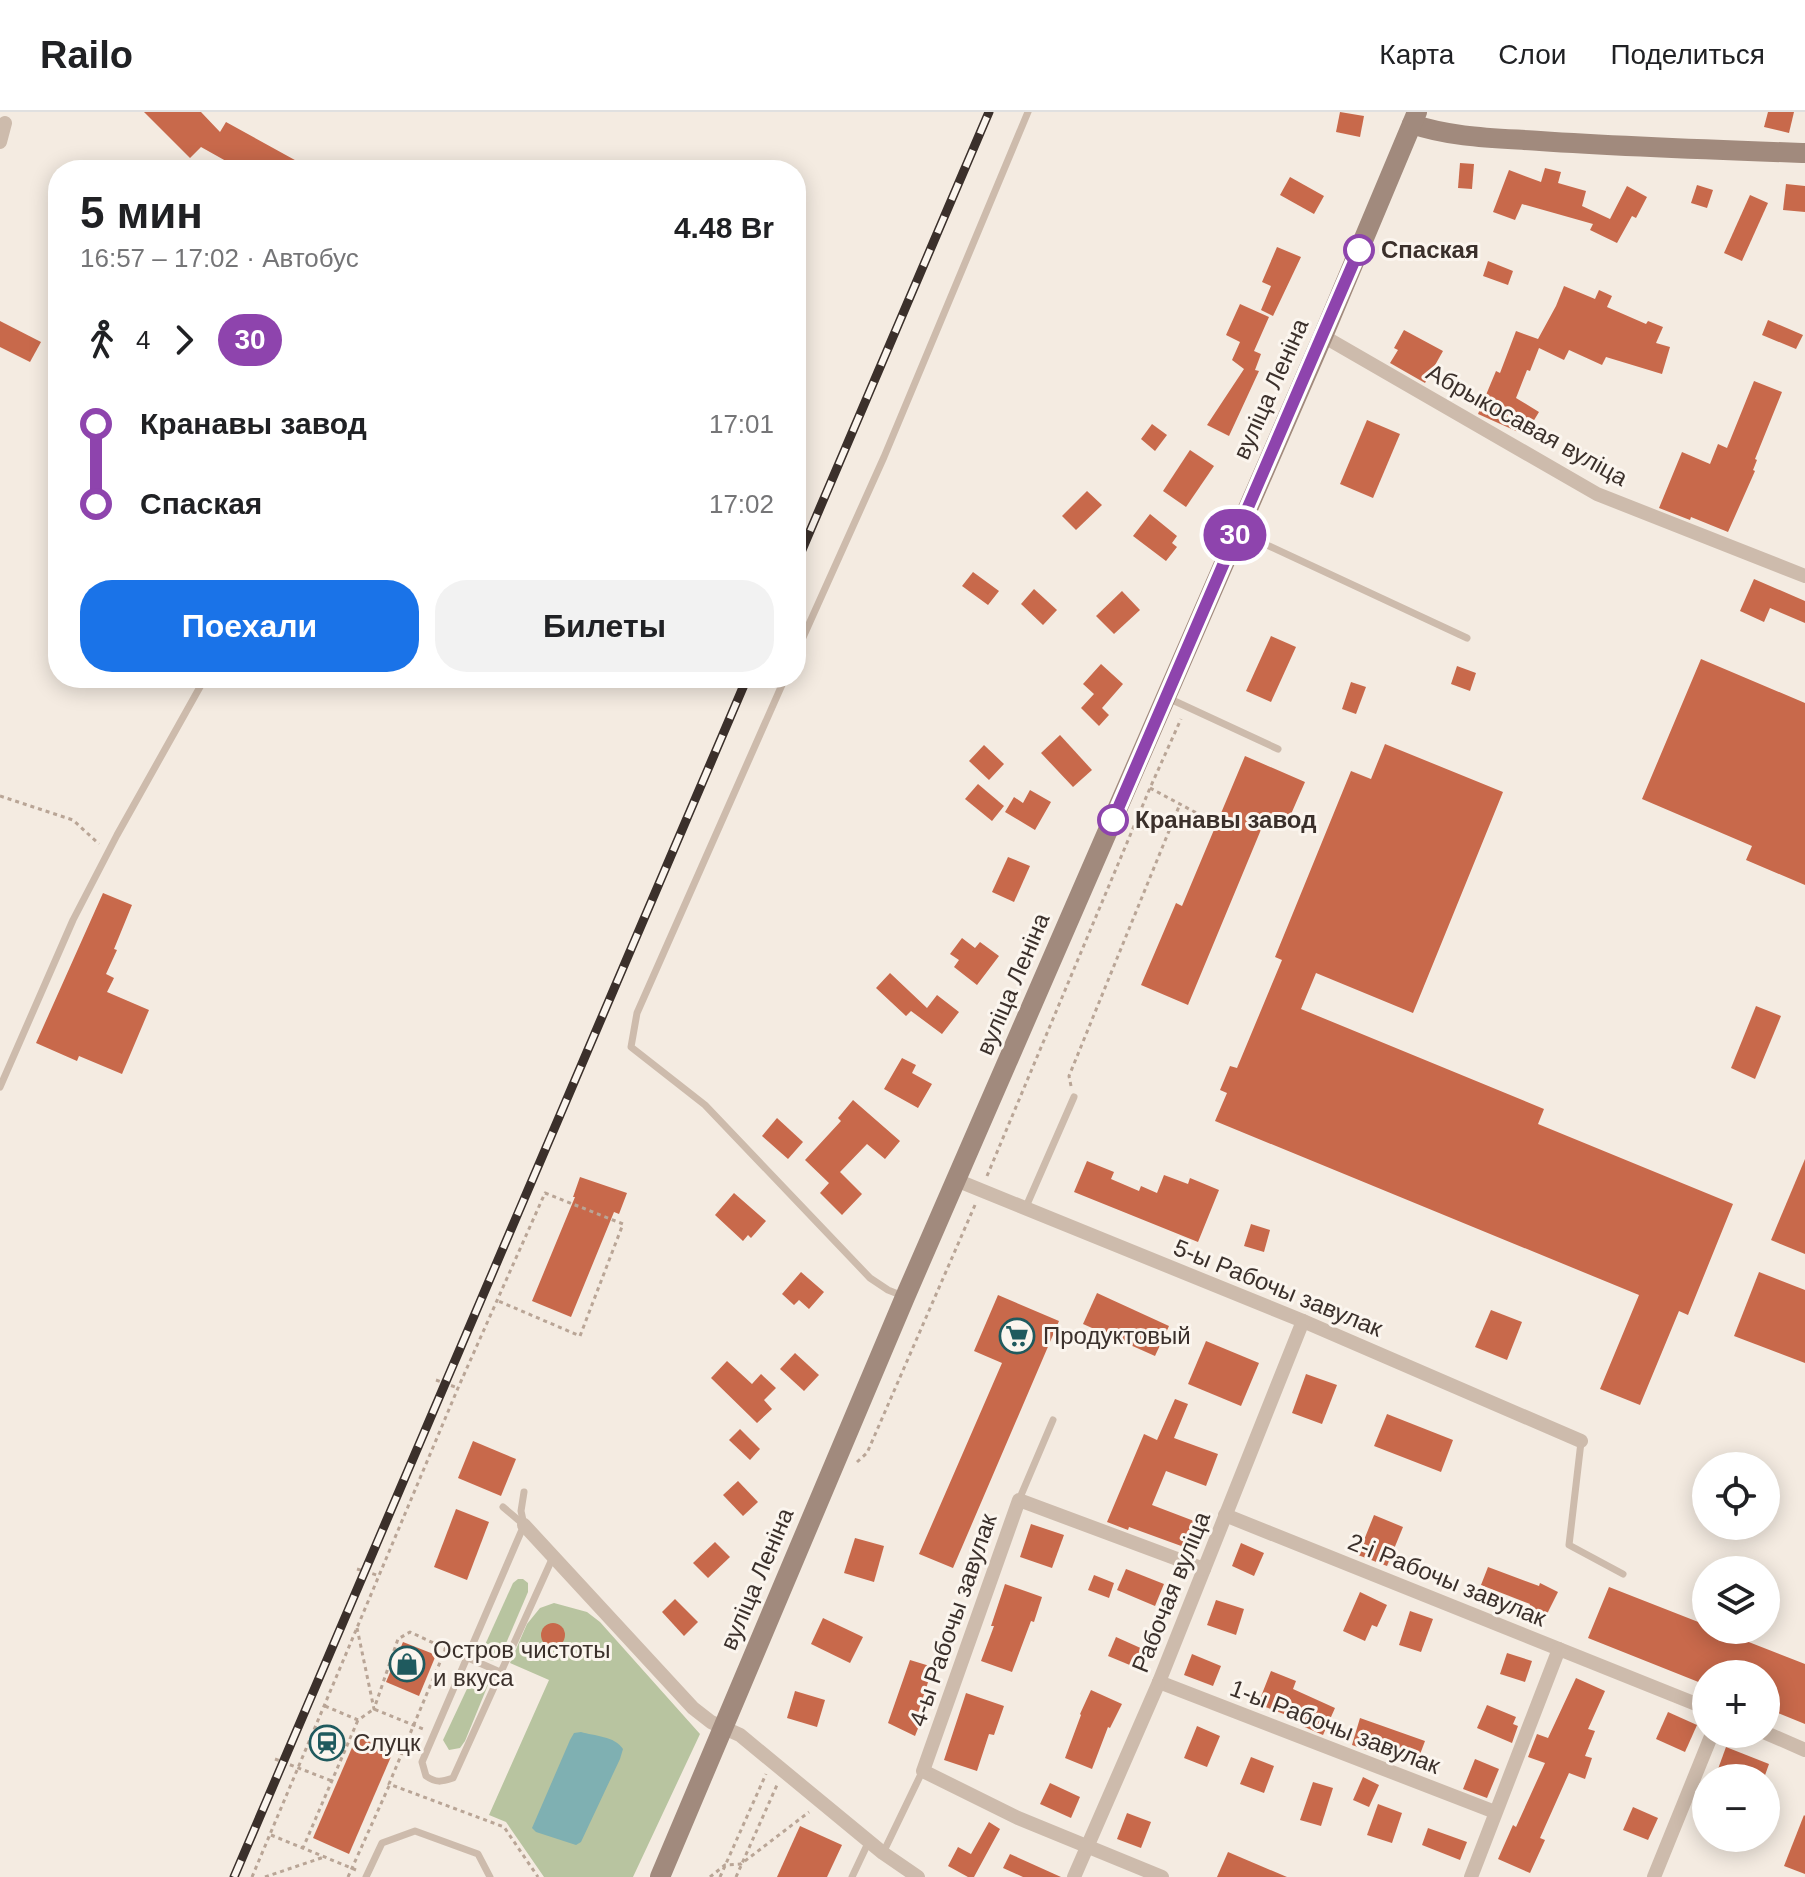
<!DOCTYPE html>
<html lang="ru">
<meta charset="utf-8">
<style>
:root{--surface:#fff;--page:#f2f2f2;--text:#202124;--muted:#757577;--line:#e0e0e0;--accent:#1a73e8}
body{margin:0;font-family:Arial,sans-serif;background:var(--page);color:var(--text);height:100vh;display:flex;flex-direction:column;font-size:30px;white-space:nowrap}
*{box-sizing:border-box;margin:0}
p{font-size:26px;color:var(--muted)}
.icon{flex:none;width:44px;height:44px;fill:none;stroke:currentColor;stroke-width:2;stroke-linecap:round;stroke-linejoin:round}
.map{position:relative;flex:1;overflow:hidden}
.drawer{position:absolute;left:48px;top:48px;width:758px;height:528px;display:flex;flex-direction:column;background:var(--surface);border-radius:32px;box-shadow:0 4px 20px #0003}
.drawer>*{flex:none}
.badge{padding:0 16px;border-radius:26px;font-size:28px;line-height:52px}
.buttons{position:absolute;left:1692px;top:1340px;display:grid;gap:16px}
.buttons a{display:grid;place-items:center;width:88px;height:88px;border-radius:50%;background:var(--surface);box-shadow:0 4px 20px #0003;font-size:40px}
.map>.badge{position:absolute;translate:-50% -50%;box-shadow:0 0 0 4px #fff}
.legs{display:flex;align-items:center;gap:12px;height:88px;padding:0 32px;font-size:26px}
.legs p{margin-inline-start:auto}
.overview{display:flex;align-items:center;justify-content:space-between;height:136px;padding:0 32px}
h1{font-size:44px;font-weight:700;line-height:60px}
.cta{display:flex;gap:16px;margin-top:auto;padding:16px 32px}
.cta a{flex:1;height:92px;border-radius:32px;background:var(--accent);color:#fff;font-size:32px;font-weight:700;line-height:92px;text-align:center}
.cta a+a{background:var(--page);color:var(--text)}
ul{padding:0 32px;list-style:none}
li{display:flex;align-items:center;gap:28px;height:80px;font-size:30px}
li i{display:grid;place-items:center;width:12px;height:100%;margin:0 10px;background:currentColor}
li i::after{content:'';width:20px;height:20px;margin:-10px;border:6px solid;border-radius:50%;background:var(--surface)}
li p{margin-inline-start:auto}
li:first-child i{background:linear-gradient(#0000 50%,currentColor 0)}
li:last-child i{background:linear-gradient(currentColor 50%,#0000 0)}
header{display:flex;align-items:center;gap:48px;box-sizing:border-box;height:112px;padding:0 40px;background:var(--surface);border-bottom:2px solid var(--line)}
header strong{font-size:38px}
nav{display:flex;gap:44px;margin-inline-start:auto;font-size:28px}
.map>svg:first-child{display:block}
</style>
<header>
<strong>Railo</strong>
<nav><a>Карта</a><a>Слои</a><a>Поделиться</a></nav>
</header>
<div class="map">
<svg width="1805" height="1765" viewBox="0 0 1805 1765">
<rect width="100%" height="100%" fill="#f4ebe1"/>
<g fill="#b8c4a0">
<polygon points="518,1467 523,1467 528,1471 528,1480 501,1543 494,1549 490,1548 484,1542 484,1535 513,1471"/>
<polygon points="554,1491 587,1500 600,1510 700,1622 633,1765 544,1765 506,1710 489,1703 549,1568 510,1551 527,1512 540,1496"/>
<polygon points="473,1564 483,1566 488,1573 465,1629 460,1636 449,1638 443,1628"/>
</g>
<path fill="#7fb0b2" d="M581,1620C594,1624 615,1624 623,1637L620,1647L581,1730L576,1733L536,1720L532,1716L570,1628L574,1621Z"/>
<g fill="#c8694b">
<polygon points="144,0 201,0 220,20 226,10 313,58 242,58 201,35 190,46"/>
<polygon points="1340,0 1364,4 1360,25 1336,20"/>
<polygon points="1768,0 1794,0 1789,21 1764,15"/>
<polygon points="1460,51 1474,52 1472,77 1458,76"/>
<polygon points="1545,56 1561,60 1558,71 1586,79 1582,94 1610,107 1627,74 1647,85 1636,106 1632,104 1617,131 1590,118 1593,112 1522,92 1515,108 1493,100 1509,58 1541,70"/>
<polygon points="1290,65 1324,84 1314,102 1280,83"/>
<polygon points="1786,72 1805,74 1805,100 1783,98"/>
<polygon points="1697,73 1713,78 1707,96 1691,91"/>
<polygon points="1750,83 1768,91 1742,149 1724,141"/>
<polygon points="1277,135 1301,145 1273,204 1261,198 1271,174 1262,170"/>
<polygon points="1488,149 1513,159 1508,173 1483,164"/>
<polygon points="1564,174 1595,187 1599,178 1612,184 1607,195 1646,212 1648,209 1663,215 1656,231 1670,235 1662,262 1606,245 1602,253 1569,238 1564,248 1539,236 1530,259 1527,258 1516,286 1539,300 1525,323 1478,302 1496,259 1500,261 1516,219 1538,227 1556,194"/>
<polygon points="1240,192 1269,205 1254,239 1261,242 1255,258 1259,259 1229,324 1207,313 1244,257 1232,248 1240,230 1226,223"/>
<polygon points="1768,208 1803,223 1796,237 1762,223"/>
<polygon points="0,209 41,230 30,250 0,235"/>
<polygon points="1404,218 1443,239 1425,271 1390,251 1398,238 1394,236"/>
<polygon points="1754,269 1782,280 1755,347 1757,348 1753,358 1755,359 1728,420 1691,405 1690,408 1659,396 1682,340 1710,352 1718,332 1727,336"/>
<polygon points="1367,308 1400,322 1373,386 1340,372"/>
<polygon points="1152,312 1167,323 1155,339 1141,327"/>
<polygon points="1190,338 1214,354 1186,395 1163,379"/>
<polygon points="1087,379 1102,393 1076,418 1062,404"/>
<polygon points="1150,402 1177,424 1172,431 1177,435 1166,449 1133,424"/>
<polygon points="973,460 999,479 988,493 962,474"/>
<polygon points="1754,467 1805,489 1805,511 1770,496 1764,510 1740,499"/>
<polygon points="1034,477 1057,498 1043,513 1021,492"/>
<polygon points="1122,479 1140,498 1114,522 1096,504"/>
<polygon points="1271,524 1296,535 1271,590 1246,579"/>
<polygon points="1701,547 1805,591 1805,773 1746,748 1752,734 1642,687"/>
<polygon points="1101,552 1123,572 1102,596 1109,603 1099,614 1081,596 1094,582 1083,572"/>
<polygon points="1457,554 1476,561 1470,579 1451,572"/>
<polygon points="1351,570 1366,575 1356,602 1342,597"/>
<polygon points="1060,623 1092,658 1073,675 1041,641"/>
<polygon points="1385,632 1503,680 1413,901 1316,861 1301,897 1544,997 1538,1012 1733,1092 1688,1203 1679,1199 1640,1293 1600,1277 1639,1183 1215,1009 1227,981 1220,978 1230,954 1237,956 1282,848 1275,845 1351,659 1371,667"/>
<polygon points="984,633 1004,652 989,668 969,649"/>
<polygon points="1245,644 1305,670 1285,716 1265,708 1188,893 1141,873 1176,791 1182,794"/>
<polygon points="978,672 1004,694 992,709 965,687"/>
<polygon points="1030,678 1051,690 1035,718 1005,700 1014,685 1023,691"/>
<polygon points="1008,745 1030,754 1014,790 992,780"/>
<polygon points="103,781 132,793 114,837 117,838 106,862 114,866 107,880 149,898 122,962 79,944 77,949 36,931"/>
<polygon points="962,826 975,836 980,830 999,844 977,873 954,855 959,848 950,842"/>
<polygon points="890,861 927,896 937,883 959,900 942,922 911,899 906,904 876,876"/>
<polygon points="1756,894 1781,904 1755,967 1731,956"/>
<polygon points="902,946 916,953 912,961 932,972 918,996 884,977"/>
<polygon points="853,988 900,1029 885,1047 867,1032 840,1060 862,1082 842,1103 820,1081 829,1071 805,1048 841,1009 838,1006"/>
<polygon points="777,1006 803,1030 788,1047 762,1024"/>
<polygon points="1805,1047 1805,1142 1771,1128"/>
<polygon points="1087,1049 1114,1060 1111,1067 1139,1079 1141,1074 1157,1081 1164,1063 1188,1072 1190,1066 1219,1078 1198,1130 1074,1080"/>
<polygon points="580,1065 627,1081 619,1102 614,1100 571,1205 532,1189 575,1085 573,1085"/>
<polygon points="734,1081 766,1109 751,1126 748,1123 743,1129 715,1103"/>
<polygon points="1251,1112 1270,1118 1264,1140 1244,1134"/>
<polygon points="801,1160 824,1180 809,1197 799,1188 794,1193 782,1182"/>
<polygon points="1759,1160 1805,1178 1805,1251 1734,1224"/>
<polygon points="1097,1181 1169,1214 1155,1244 1083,1212"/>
<polygon points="998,1183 1059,1209 953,1456 919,1442 1002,1251 974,1239"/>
<polygon points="1491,1198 1522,1210 1507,1248 1475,1235"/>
<polygon points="1206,1229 1259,1251 1241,1294 1188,1272"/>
<polygon points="795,1241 819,1263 804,1279 780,1257"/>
<polygon points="727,1249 752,1272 761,1262 776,1276 764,1288 772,1297 757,1311 711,1266"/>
<polygon points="1306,1262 1337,1273 1322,1312 1292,1301"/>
<polygon points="1175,1287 1188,1292 1174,1326 1218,1342 1206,1374 1166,1359 1152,1393 1194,1409 1184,1435 1129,1415 1128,1418 1107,1410 1144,1322 1157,1328"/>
<polygon points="1387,1302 1453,1328 1441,1360 1374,1334"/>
<polygon points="740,1317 760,1337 750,1348 729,1328"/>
<polygon points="473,1329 516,1347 501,1384 458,1366"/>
<polygon points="738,1369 758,1390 743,1404 723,1383"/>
<polygon points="456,1397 489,1410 467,1468 434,1455"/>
<polygon points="1374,1403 1403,1415 1387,1454 1358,1443"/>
<polygon points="1031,1412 1064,1423 1052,1456 1020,1445"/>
<polygon points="855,1426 884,1434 874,1470 844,1461"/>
<polygon points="715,1430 730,1445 708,1466 693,1451"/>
<polygon points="1241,1431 1264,1441 1254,1464 1232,1454"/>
<polygon points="1488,1455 1539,1474 1540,1471 1558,1480 1541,1514 1524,1505 1530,1492 1481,1473"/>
<polygon points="1126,1457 1164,1472 1155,1494 1117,1478"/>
<polygon points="1094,1463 1114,1471 1109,1486 1088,1478"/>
<polygon points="1005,1472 1042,1485 1034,1510 1031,1509 1012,1560 981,1549 994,1514 991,1514"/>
<polygon points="1609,1475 1706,1513 1706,1518 1718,1518 1805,1552 1805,1612 1766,1596 1766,1562 1706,1562 1706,1573 1588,1526"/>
<polygon points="1360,1480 1387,1493 1377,1515 1372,1513 1365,1529 1343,1519"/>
<polygon points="675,1487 698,1510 684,1524 662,1500"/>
<polygon points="1216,1488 1244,1497 1236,1523 1207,1513"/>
<polygon points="1410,1499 1433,1507 1421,1540 1399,1533"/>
<polygon points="823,1506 863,1525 850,1551 811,1532"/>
<circle cx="553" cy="1523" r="12"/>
<polygon points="1116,1525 1145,1538 1137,1556 1108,1544"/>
<polygon points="403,1530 436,1543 419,1584 386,1570"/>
<polygon points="1507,1541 1532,1549 1525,1570 1500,1562"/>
<polygon points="1192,1542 1221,1554 1213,1574 1184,1563"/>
<polygon points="910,1548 933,1555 916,1607 921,1609 915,1624 888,1611"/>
<polygon points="1271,1559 1296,1569 1293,1577 1335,1596 1323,1623 1300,1613 1302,1609 1258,1592"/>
<polygon points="1576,1566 1605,1579 1588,1617 1595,1619 1585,1644 1592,1646 1585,1667 1569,1661 1540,1726 1545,1728 1530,1761 1498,1747 1513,1713 1516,1715 1545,1651 1528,1645 1537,1622 1548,1626"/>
<polygon points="1091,1578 1122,1592 1110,1616 1108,1615 1092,1657 1065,1646 1081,1603 1080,1602"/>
<polygon points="795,1579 825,1588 817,1615 787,1606"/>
<polygon points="966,1581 1004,1594 994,1623 989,1622 977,1659 944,1648"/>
<polygon points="1487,1593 1516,1605 1513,1612 1518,1614 1512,1631 1477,1616"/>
<polygon points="1668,1600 1697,1613 1685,1640 1656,1627"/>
<polygon points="1360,1606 1425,1629 1416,1653 1379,1638 1378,1642 1352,1633"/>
<polygon points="1197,1614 1220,1624 1207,1655 1184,1646"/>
<polygon points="357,1624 393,1640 349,1742 313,1726"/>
<polygon points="1726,1635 1769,1652 1764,1666 1740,1666 1718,1657"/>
<polygon points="1251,1645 1274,1654 1264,1681 1240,1672"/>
<polygon points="1475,1647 1499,1657 1487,1686 1463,1677"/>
<polygon points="1363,1665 1379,1673 1369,1695 1353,1688"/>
<polygon points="1313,1670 1333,1676 1321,1714 1300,1708"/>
<polygon points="1050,1671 1080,1685 1071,1706 1040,1692"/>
<polygon points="1378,1692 1402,1701 1392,1731 1367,1723"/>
<polygon points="1633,1695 1658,1706 1648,1728 1623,1718"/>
<polygon points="1127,1701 1151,1710 1141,1736 1117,1727"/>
<polygon points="1804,1703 1805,1704 1805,1762 1784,1754"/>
<polygon points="989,1710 1000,1717 974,1765 968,1765 948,1754 958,1735 971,1742"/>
<polygon points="800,1714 842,1733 827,1765 777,1765"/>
<polygon points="1428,1716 1467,1730 1460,1748 1422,1733"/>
<polygon points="1228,1740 1287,1765 1217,1765"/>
<polygon points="1010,1742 1061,1765 1023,1765 1003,1756"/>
</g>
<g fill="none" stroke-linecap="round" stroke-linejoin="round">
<g stroke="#b9a596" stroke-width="3" stroke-dasharray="4 4" stroke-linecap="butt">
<polyline points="1150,676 1204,705"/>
<polyline points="0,684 73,708 99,732"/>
<polyline points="1071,974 1069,964 1180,692"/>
<polyline points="987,1064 1150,676 1181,607"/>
<polyline points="436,1268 458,1276"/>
<polyline points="857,1350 867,1341 975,1093"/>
<polyline points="357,1457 380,1464"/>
<polyline points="357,1516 374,1597 398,1527 410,1520 455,1541"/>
<polyline points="446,1536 389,1672 504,1715 538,1765"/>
<polyline points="325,1594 358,1608 374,1597 423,1617"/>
<polyline points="275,1647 332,1669"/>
<polyline points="271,1723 303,1736"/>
<polyline points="356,1758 303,1736 358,1608"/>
<polyline points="252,1765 458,1276 545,1081 623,1112 580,1224 496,1188"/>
<polyline points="265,1765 324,1745"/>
<polyline points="348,1765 389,1674"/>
<polyline points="710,1765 725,1753 741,1752 809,1700"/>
<polyline points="720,1765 766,1662"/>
<polyline points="736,1765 777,1673"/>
</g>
<g stroke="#cdbbac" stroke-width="7">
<polyline points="1239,420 1467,526"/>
<polyline points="796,541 884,345 1028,0"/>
<polyline points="785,566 637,901 631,935 705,993 870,1166 888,1178 903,1184"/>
<polyline points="1168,586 1278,637"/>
<polyline points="0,975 73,808 117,723 205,566"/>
<polyline points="1025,1097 1074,985"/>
<polyline points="1581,1330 1569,1433 1623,1462"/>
<path d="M524,1380L521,1399L524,1413L422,1650L426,1664C436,1671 441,1670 453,1666L553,1445"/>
<polyline points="1019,1388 1053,1308"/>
<polyline points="503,1395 523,1412"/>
<polyline points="466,1545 500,1560"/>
<polyline points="883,1741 922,1660"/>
<polyline points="366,1765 382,1731 415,1719 478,1742 490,1765"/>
<polyline points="852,1765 869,1729"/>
</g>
<g stroke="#cdbbac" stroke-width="14">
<polyline points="0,30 5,11"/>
<polyline points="1323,224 1597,382 1805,464"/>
<polyline points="956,1068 1303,1209 1581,1329"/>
<polyline points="1225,1403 1706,1596"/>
<polyline points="524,1413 693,1596 711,1610 740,1623 883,1741 918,1765"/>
<polyline points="1159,1570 1495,1700"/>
<polyline points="1766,1621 1805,1638"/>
<polyline points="1074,1765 1159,1570 1303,1209"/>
<polyline points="1162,1765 1018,1706 923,1659 1019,1388 1204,1457"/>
<polyline points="1471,1765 1559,1537"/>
<polyline points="1654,1765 1712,1622"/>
</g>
<g stroke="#a18a7d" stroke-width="20">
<path d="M1412,12C1453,26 1497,26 1540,29C1628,35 1717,38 1805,41"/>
<polyline points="660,1765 905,1185 1323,224 1417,0"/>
</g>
<g stroke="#3b302b" stroke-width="9">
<g id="rail">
<polyline points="796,452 989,0"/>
<polyline points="234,1765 747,566"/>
</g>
</g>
<use href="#rail" stroke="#fbf5ee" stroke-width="6" stroke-dasharray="18" stroke-linecap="butt"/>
</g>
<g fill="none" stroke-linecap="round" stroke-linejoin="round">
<g stroke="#fff" stroke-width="18">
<polyline id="line-1" points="1113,708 1359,138"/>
</g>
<use href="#line-1" stroke="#8e44ad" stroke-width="12"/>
</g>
<defs>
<g id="supermarket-ring" transform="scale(1.8)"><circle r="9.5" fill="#fbf5ee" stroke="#1f5a5e" stroke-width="1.5"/><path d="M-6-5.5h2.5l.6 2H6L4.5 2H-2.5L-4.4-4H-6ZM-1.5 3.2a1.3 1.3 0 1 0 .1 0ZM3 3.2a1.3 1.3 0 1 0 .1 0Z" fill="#1f5a5e"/></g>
<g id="shop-ring" transform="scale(1.8)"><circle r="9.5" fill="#fbf5ee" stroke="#1f5a5e" stroke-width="1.5"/><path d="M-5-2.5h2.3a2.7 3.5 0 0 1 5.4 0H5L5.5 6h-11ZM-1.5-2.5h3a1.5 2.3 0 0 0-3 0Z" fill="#1f5a5e"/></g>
<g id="station-ring" transform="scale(1.8)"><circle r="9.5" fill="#fbf5ee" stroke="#1f5a5e" stroke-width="1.5"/><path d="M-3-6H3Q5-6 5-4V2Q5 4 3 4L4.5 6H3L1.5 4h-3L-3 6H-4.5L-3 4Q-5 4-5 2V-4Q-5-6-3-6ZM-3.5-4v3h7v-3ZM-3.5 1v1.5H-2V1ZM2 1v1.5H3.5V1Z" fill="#1f5a5e"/></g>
</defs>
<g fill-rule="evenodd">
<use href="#supermarket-ring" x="1017" y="1224"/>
<use href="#shop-ring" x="407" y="1552"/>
<use href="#station-ring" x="327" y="1631"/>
</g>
<g fill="#fff" stroke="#8e44ad" stroke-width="4">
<circle cx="1359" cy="138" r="14"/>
<circle cx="1113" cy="708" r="14"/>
</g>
<g text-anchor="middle" stroke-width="6" stroke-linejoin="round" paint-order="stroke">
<g font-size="24" font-weight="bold" fill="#3b302b" stroke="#fbf5ee" text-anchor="start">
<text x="1381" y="146">Спаская</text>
<text x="1135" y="716">Кранавы завод</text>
</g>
<g font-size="24" fill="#3b302b" stroke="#fbf5ee">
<text transform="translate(1271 277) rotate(-66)" y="8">вуліца Леніна</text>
<text transform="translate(1527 313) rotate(29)" y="8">Абрыкосавая вуліца</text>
<text transform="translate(1013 872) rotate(-67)" y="8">вуліца Леніна</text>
<text transform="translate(1278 1176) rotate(22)" y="8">5-ы Рабочы завулак</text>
<text transform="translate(757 1467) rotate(-67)" y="8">вуліца Леніна</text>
<text transform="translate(1447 1468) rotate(22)" y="8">2-і Рабочы завулак</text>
<text transform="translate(1171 1480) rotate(-68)" y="8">Рабочая вуліца</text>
<text transform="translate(953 1508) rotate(-71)" y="8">4-ы Рабочы завулак</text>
<text transform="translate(1335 1615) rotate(21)" y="8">1-ы Рабочы завулак</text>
</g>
<g font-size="24" fill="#3b302b" stroke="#fbf5ee" text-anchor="start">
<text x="1043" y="1232">Продуктовый</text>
<text x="433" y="1546">Остров чистоты<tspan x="433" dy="28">и вкуса</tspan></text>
<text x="353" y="1639">Слуцк</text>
</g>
</g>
</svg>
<div class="buttons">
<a><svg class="icon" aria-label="locate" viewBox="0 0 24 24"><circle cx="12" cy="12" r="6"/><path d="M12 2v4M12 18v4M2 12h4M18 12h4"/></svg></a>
<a><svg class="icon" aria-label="layers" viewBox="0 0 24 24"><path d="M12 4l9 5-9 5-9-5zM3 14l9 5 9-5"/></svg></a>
<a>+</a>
<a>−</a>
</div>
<b class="badge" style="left:1235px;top:423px;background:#8e44ad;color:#fff">30</b>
<section class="drawer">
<div class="overview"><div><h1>5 мин</h1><p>16:57 – 17:02 · Автобус</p></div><b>4.48 Br</b></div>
<div class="legs"><svg class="icon" aria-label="walk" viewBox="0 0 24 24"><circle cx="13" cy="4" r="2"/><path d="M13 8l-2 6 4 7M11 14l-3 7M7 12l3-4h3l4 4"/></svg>4<svg class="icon" aria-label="forward" viewBox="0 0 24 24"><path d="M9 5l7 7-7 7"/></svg><b class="badge" style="background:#8e44ad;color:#fff">30</b></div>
<ul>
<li><i style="color:#8e44ad"></i><b>Кранавы завод</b><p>17:01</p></li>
<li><i style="color:#8e44ad"></i><b>Спаская</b><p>17:02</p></li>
</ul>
<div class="cta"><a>Поехали</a><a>Билеты</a></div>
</section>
</div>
